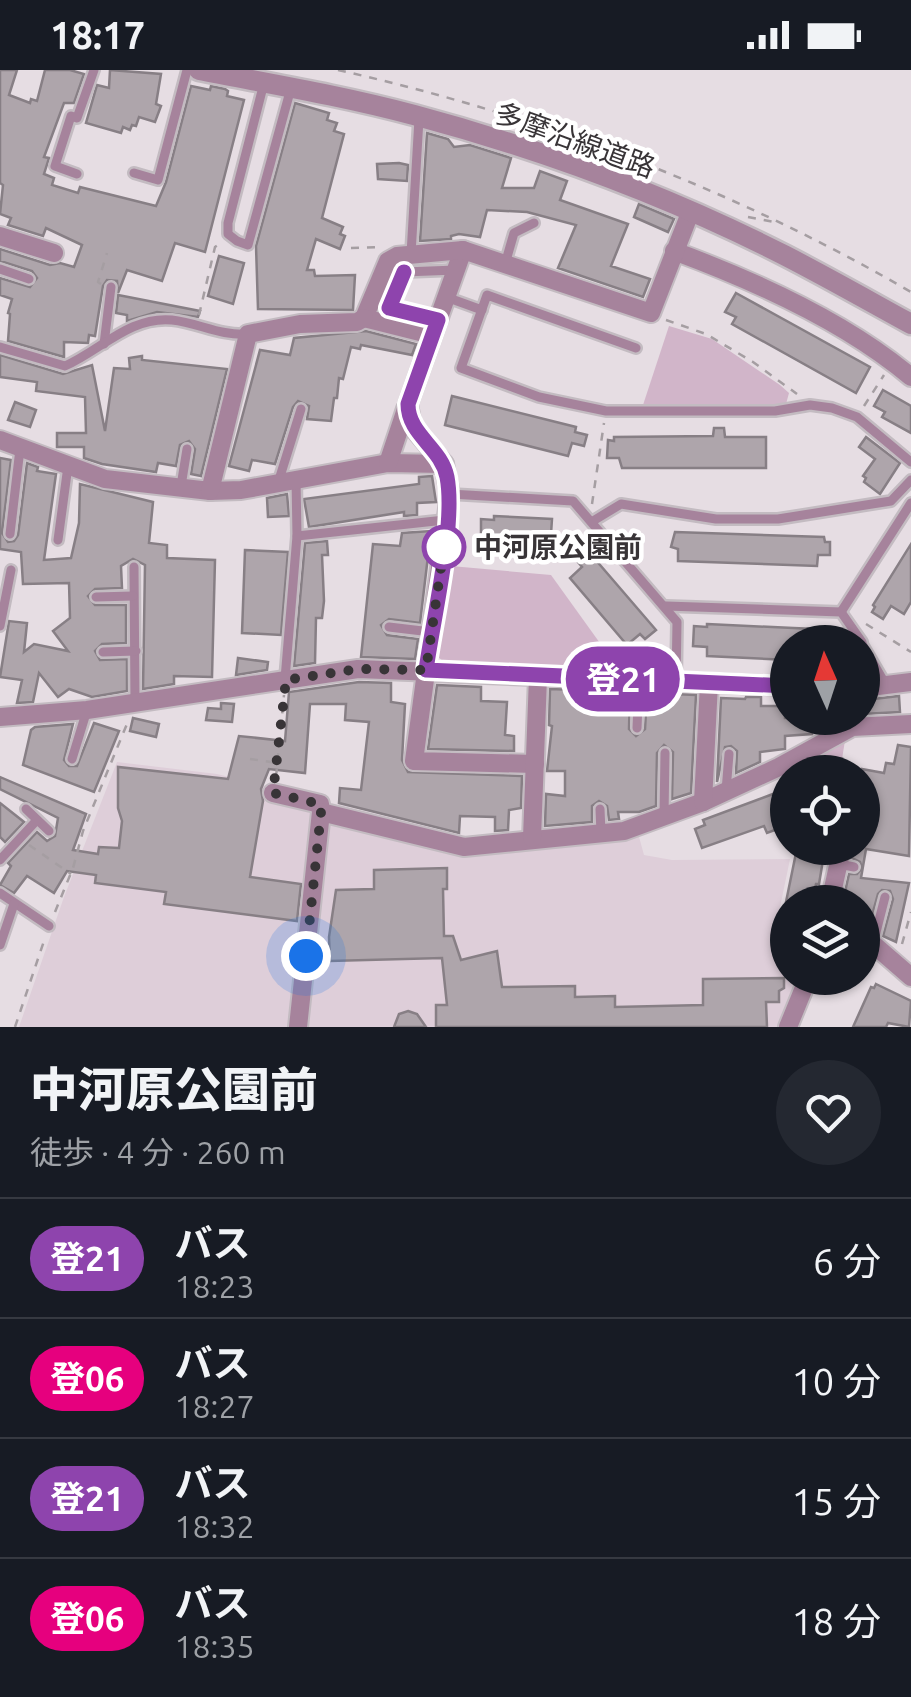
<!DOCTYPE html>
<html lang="ja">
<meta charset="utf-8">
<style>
:root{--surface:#171b24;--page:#242831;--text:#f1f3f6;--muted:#9ea1a6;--line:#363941}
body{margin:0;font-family:Ubuntu,"Noto Sans JP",sans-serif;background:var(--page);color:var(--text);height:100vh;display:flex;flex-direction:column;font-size:38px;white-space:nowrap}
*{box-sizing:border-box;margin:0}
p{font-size:32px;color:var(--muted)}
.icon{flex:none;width:55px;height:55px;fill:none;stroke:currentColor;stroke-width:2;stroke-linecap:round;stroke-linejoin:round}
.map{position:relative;height:957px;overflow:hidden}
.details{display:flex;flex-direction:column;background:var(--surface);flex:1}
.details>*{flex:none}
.badge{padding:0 20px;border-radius:32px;font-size:35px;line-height:65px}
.needle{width:65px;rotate:357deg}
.fabs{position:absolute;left:770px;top:555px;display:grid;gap:20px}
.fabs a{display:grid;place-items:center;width:110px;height:110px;border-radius:50%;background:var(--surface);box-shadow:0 2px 8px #0004;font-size:50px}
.you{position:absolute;width:50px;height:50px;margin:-25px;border:8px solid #fff;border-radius:50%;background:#1a73e8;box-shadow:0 0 0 15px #1a73e833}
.map>.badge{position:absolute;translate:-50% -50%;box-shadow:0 0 0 5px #fff}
.round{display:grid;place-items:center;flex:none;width:105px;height:105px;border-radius:52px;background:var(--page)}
.overview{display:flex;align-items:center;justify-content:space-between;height:170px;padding:0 30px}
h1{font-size:48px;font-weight:800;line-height:75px}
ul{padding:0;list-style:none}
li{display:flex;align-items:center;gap:30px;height:120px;padding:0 30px;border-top:2px solid var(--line)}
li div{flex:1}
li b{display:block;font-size:38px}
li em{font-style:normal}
li .badge{min-width:110px;font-weight:700;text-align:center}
.status{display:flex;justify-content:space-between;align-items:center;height:70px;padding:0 50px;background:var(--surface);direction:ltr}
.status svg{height:28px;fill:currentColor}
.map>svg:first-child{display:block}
</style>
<div class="status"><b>18:17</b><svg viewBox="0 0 49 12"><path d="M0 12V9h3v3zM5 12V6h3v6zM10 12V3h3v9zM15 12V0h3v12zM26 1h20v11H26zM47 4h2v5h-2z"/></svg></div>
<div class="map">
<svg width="911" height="957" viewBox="0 0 911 957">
<rect width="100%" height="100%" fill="#e6dde3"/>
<g fill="#deced9">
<polygon points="117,692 217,704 271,717 312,738 292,957 19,957 64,827"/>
<polygon points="335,751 458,782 638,763 644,785 672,790 790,789 778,847 787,851 788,908 803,908 784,957 304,957 324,758"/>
</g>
<g fill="#d1b5c9">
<polygon points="669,256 712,269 780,315 789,323 786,334 643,335"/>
<polygon points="451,496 551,505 620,601 444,592 437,586"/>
<polygon points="846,664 840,702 810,702 813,684"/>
</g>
<g fill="#aea5ab" stroke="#877f85" stroke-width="2.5">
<polygon points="0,0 17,0 9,25 30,33 31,29 37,31 45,0 70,0 84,4 74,33 64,33 44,87 49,88 44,104 54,108 52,115 78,123 80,117 156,136 166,112 191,16 210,20 211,16 225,19 228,21 227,26 244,30 205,182 175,173 162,211 127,200 118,223 117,211 107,210 103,216 95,266 89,265 88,273 64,272 64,287 8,271 10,244 8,243 12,229 0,225 0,208 30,217 37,208 32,201 0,191 0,179 50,195 60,193 74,197 82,175 46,158 43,166 8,155 11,148 0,144 3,115 0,113"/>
<polygon points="110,0 161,4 156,34 161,36 155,52 139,47 136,56 132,55 130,60 123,57 121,63 86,53 97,15 109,18"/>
<polygon points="295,33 329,43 327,50 337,53 334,61 344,64 322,148 343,157 340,164 345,166 340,179 316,169 307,200 314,200 315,206 355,205 353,240 258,239 256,176"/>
<polygon points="427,63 448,69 454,77 470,75 511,88 502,118 534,118 540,101 567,111 560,130 628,154 611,196 650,209 643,227 558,198 576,155 527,142 487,140 480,167 459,164 451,166 451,169 420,171"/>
<polygon points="399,93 408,95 407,111 378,109 377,94"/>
<polygon points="639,134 674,149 668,162 634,147"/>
<polygon points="219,186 244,193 233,234 208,226"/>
<polygon points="736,223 870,297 856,323 732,254 736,247 725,242"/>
<polygon points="118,225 200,241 198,247 157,242 127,251 127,245 116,243"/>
<polygon points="366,261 416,274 412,285 361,275 360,279 351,277 343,309 339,308 337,328 334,328 331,351 307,349 309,336 298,331 293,337 275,394 252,390 249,401 229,396 260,280 290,285 294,268"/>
<polygon points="0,285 63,304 92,295 105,361 114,298 130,299 129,288 142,286 142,290 227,299 201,406 191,404 195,379 189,371 180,375 176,396 158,393 156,402 102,394 84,388 84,377 57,377 57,363 86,363 85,327 36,321 37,312 0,307"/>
<polygon points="883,320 911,336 911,363 882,347 885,342 874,336"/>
<polygon points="452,326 576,357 575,362 587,365 584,376 572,373 568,386 445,355"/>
<polygon points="15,332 36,340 30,357 8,350"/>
<polygon points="714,358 724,358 725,367 766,367 766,398 622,398 619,388 607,388 608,370 614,371 614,367 713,366"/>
<polygon points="866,367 900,393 880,424 864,412 866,408 863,406 875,389 859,377"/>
<polygon points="0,388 11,390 2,463 8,472 14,471 18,465 27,393 38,397 37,401 56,404 44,490 71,488 79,453 80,414 153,432 149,473 167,475 167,488 215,490 212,607 174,606 174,614 143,619 145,495 133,489 121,496 122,518 95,519 88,526 95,535 126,535 126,573 102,574 95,581 100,590 127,589 127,621 92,627 69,619 58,627 39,603 33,632 17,633 22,610 0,607 9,551 27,553 24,582 34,574 68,581 53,561 70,548 69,513 23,514 21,482 0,479"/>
<polygon points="432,406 436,432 417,433 417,445 404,446 404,442 309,457 304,429 419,414 419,407"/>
<polygon points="287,424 289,446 268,447 267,428"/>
<polygon points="494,446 552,449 550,479 492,476 493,463 481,462 481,449 494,450"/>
<polygon points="431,461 420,553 389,549 381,555 387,565 418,569 415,589 361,587 373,474 400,476 402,463"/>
<polygon points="675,462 824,467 825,472 830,472 830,485 818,485 817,496 678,491 678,479 671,477"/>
<polygon points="327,471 328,485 322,485 324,531 322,548 316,548 315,593 294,596 305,473"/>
<polygon points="911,474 911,532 904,544 891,536 883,549 872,542 875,537 873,535"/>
<polygon points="582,478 588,481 656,560 645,569 640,564 627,575 570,508 582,497 573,486"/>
<polygon points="245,480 288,482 281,565 242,563"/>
<polygon points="707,554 835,560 835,572 788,572 788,590 707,586 707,577 693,576 694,556 707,557"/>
<polygon points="238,588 268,592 267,600 236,605"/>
<polygon points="359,612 391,613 391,632 405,634 402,690 408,702 522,706 521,738 509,740 508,760 495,761 495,747 460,746 459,763 339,733 340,718 361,720 369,652 345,650 346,634 310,634 305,703 269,699 261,719 263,731 250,807 301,814 297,851 164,834 166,822 95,813 96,805 67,801 54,823 27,806 14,823 0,815 11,796 8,793 37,762 47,771 55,766 58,748 0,719 0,707 86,744 73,780 98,784 99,777 119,778 122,751 118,738 118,697 228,709 239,666 285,671 289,622"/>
<polygon points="437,615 481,617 481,631 507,632 505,665 514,666 514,681 428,679"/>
<polygon points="550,619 630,622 629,659 636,666 645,659 647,623 696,625 691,723 672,729 673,682 664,675 657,683 656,736 639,742 618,742 619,749 609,750 607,736 599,731 592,736 592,752 545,756 546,724 565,726 565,701 547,701 552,656 549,655"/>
<polygon points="899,626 900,642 862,644 865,630"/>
<polygon points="746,627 761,627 761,636 785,636 785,648 812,648 812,664 785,666 785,679 760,682 760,692 736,703 737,681 731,676 725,677 717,712 721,628 745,629"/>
<polygon points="221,633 234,634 232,652 206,650 208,638 221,639"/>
<polygon points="133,648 159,654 156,667 130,661"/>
<polygon points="94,653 119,661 94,722 23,695 31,660 35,657 73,654 64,690 69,696 77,696"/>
<polygon points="898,675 911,677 909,786 866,779 861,808 909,813 896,872 883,866 893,829 890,821 882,820 878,824 868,860 862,860 862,832 843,831 849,804 857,804 862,798 860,792 852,788 854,778 862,778 862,699 884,703 886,693 894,694"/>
<polygon points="773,724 783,757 767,763 764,756 702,778 695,759 705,755 703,750"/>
<polygon points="0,733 24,752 5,772 0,767"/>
<polygon points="797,778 825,778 819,814 816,814 812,832 786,832"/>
<polygon points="447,798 447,819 443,819 444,866 453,866 461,890 497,881 502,917 575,916 575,927 615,926 615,937 703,935 703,909 784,908 784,918 779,921 779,932 766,932 767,957 436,957 436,935 447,935 442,888 330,891 329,867 336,820 374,819 374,800"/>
<polygon points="876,914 911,931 909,957 888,953 886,957 853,957 871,917 874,918"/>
<polygon points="408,941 417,944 426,957 394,957 399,944"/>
</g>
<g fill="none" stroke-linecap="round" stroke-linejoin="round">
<g stroke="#c3bbc1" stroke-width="14">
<g id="service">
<polyline points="264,13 228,153 228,164 237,171 248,175 291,18"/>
<polyline points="134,103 158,110 187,0"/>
<polyline points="77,104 55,96 71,46 77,48 94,0"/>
<polyline points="411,184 419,49"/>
<polyline points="505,194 514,163 534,153"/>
<polyline points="0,199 29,209"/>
<polyline points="446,227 482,240"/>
<polyline points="438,250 389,238 404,202 456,200"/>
<polyline points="104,274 111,217"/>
<path d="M0,277L65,296C101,280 130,246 172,250C199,253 220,266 248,264"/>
<polyline points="636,278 487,225 461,298 539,327 606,341 775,341 810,335 832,338 857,347 911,392"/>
<polyline points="278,413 301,339"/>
<polyline points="181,416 187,379"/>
<polyline points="450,424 573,431 677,552 676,611"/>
<polyline points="593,451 621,434 716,449 778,449 891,431 911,410"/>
<polyline points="10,464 20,379"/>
<polyline points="297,466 445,450"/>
<polyline points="58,470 68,396"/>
<polyline points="134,497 135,633"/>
<polyline points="96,527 133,526"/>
<polyline points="666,536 841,542 862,572"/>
<polyline points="841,542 911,433"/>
<polyline points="0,556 11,500"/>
<polyline points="389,557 431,562"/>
<polyline points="862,574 886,615"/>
<polyline points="103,582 136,581"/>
<polyline points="285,609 297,466 296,409"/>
<polyline points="637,658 639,610"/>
<polyline points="72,689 87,640"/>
<polyline points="726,721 729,684"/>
<polyline points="26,739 49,761"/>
<polyline points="600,739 601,763"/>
<polyline points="664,746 665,683"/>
<polyline points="0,790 37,750"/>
<polyline points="839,794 854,797"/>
<polyline points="0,823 49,856"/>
<polyline points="873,874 885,827"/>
<polyline points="0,875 14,834"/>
</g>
</g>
<g stroke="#c3bbc1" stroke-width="22">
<g id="minor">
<polyline points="0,166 54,183"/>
<polyline points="463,180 408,334 412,356 444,394 450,424 414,691 535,694"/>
<path d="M674,181C755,211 845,251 911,307"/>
<polyline points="432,265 364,248 388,191 397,186 463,180 651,243 690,143"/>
<polyline points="0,370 105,409 210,421 241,420 388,393 444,394"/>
<polyline points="388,393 406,339"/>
<polyline points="210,421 248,264 300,254 357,252 364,248"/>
<polyline points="862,618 911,612"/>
<polyline points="0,647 87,640 358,599 788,616"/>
<polyline points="273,723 320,734 321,742 464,777 624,761 703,732 779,697 852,657 911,654"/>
<polyline points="703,732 709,613"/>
<polyline points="532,768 538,607"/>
<polyline points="830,832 842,778"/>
<polyline points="862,872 873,874 911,907"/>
<polyline points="298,957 321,742"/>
<polyline points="788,957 808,908"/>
</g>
</g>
<g stroke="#c3bbc1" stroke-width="25">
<path id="tertiary" d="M199,0C271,14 343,26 414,45C541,79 668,126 784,185C827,207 869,231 911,254"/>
</g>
<g stroke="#a59ea2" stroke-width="2.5" stroke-dasharray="8 8" stroke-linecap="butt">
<path d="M338,0C538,45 734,119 911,222"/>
<polyline points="748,147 779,153"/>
<polyline points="351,178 379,177"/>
<polyline points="101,214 98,212 107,183"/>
<polyline points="199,245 215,177 221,173"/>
<polyline points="666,250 706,264 753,292 797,324"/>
<polyline points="864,336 884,305"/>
<polyline points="592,434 604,353"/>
<polyline points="866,554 911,582"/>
<polyline points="250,689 278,693"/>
<polyline points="276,707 284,625"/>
<polyline points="29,775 71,804"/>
<polyline points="55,842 73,798 83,761 129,649"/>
<polyline points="902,874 911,842"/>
<polyline points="15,957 45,868"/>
</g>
<use href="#service" stroke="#a6839c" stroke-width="9"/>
<use href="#minor" stroke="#a6839c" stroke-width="18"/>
<use href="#tertiary" stroke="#a6839c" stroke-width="20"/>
</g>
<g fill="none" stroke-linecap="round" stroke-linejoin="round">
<g stroke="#fff" stroke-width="22">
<path id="line" d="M404,202L389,238L438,250L408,334C408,365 441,377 447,407C456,454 433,549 426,600L788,616"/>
</g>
<use href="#line" stroke="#8e44ad" stroke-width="15"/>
<polyline stroke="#383437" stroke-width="10" stroke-dasharray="0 18" points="306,886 321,742 320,734 273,723 286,610 358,599 426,600 444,477"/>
</g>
<circle fill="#fff" stroke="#8e44ad" stroke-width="5" cx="444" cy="477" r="20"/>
<g text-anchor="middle" stroke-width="9" stroke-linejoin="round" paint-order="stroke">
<g font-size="28" fill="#383437" stroke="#fff">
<text transform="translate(575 70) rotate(20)" y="10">多摩沿線道路</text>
</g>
<g font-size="28" font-weight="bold" fill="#383437" stroke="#fff" text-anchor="start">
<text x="474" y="487">中河原公園前</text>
</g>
</g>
</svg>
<div class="fabs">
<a><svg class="needle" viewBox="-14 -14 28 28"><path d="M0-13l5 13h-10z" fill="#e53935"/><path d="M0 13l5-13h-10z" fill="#9ea1a6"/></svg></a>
<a><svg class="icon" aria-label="locate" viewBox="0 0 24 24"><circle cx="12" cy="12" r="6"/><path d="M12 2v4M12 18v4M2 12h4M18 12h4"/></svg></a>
<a><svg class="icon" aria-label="layers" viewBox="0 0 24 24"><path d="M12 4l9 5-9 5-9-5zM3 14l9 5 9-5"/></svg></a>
</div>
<div class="you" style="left:306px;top:886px"></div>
<b class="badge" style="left:623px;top:609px;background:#8e44ad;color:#fff">登21</b>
</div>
<section class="details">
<div class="overview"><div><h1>中河原公園前</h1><p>徒歩 · 4 分 · 260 m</p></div><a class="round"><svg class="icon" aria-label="heart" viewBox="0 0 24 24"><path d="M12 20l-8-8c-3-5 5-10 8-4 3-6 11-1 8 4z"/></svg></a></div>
<ul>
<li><span class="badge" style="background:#8e44ad;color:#fff">登21</span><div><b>バス</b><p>18:23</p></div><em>6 分</em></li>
<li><span class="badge" style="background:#e6007e;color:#fff">登06</span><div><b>バス</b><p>18:27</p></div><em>10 分</em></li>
<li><span class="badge" style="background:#8e44ad;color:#fff">登21</span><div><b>バス</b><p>18:32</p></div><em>15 分</em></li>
<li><span class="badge" style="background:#e6007e;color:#fff">登06</span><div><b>バス</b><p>18:35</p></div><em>18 分</em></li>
</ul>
</section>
